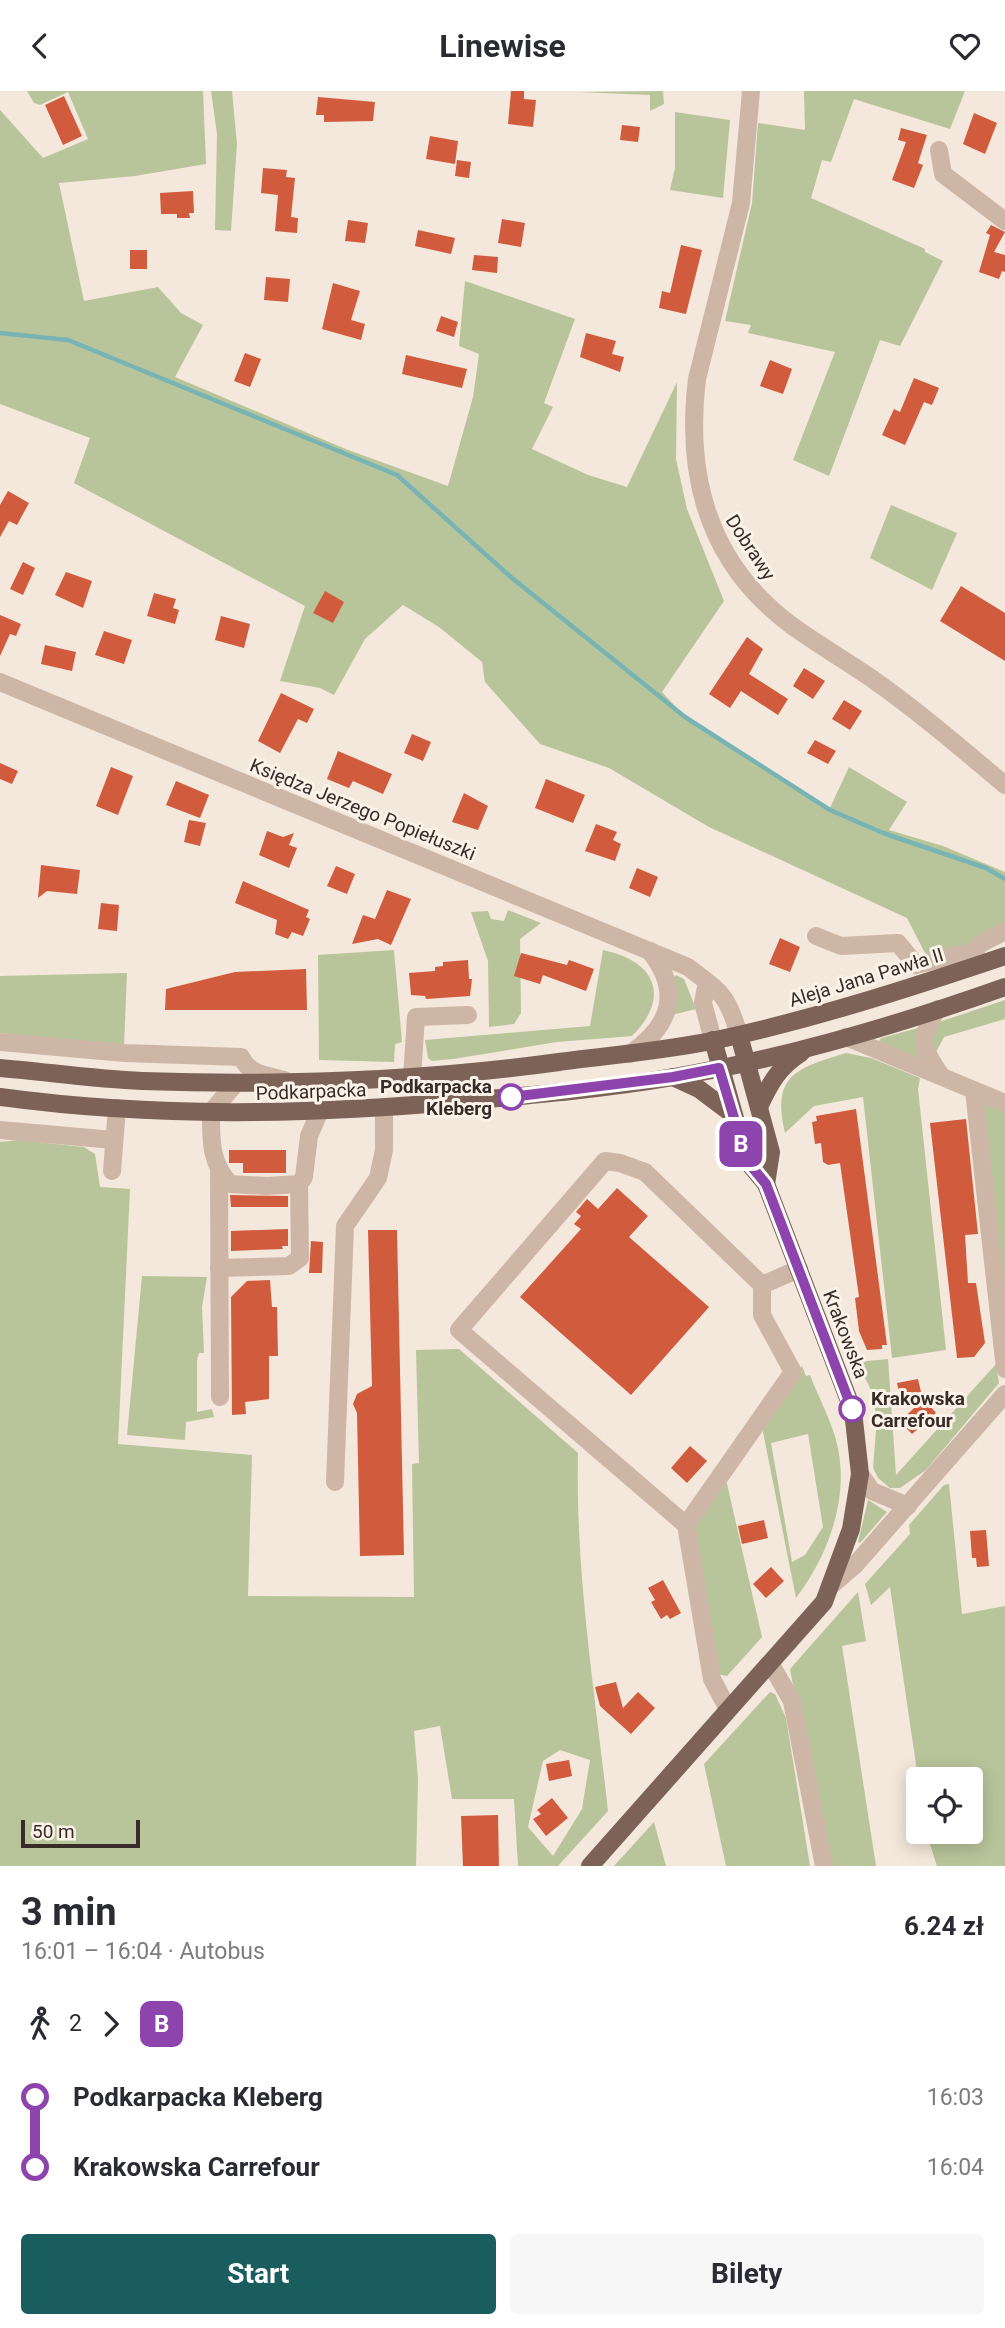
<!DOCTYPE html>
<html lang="pl">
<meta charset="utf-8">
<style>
:root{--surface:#fff;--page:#f7f7f7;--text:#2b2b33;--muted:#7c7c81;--accent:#195d5f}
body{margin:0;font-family:Roboto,sans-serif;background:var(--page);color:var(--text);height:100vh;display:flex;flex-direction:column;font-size:26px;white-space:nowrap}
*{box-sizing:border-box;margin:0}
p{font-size:23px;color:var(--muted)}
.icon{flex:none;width:38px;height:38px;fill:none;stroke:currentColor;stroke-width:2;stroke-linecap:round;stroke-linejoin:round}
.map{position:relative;height:1775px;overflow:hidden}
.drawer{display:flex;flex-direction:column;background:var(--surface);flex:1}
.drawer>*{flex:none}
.badge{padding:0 14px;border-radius:10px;font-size:24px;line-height:46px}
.tools{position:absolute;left:906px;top:1676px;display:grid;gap:14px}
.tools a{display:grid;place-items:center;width:77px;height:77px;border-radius:7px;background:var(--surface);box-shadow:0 4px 18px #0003;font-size:35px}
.scale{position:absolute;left:21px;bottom:18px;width:119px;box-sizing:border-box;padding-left:7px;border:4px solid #392c28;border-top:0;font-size:19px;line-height:24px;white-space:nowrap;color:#392c28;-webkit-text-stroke:5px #fbf2e8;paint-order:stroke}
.map>.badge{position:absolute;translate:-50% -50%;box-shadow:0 0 0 4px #fff}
.legs{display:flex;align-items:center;gap:10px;height:77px;padding:0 21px;font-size:23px}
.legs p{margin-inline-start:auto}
.summary{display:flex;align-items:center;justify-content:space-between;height:119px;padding:0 21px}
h1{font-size:38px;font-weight:700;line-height:52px}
.primary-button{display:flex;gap:14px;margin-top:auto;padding:14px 21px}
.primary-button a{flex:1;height:80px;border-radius:7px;background:var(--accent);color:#fff;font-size:28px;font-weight:700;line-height:80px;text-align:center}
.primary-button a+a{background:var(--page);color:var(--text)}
ul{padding:0 21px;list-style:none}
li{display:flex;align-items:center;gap:24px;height:70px;font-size:26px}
li i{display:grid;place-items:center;width:10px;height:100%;margin:0 9px;background:currentColor}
li i::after{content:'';width:18px;height:18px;margin:-9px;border:5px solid;border-radius:50%;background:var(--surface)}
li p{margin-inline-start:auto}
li:first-child i{background:linear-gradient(#0000 50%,currentColor 0)}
li:last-child i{background:linear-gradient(currentColor 50%,#0000 0)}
header{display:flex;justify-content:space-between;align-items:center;height:91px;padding:0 21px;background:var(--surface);font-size:32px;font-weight:700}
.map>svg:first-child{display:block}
</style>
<header><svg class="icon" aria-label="back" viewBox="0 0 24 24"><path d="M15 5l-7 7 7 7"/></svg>Linewise<svg class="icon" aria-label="heart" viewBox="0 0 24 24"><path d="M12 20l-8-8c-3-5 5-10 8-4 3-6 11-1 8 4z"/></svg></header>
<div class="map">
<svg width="1005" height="1775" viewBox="0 0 1005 1775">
<rect width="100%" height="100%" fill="#f4e7db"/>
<g fill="#b8c59a" fill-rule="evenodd">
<polygon points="27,0 203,0 206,73 135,85 59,92 84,210 158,196 181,222 203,234 175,286 348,359 448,395 473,306 479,263 459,255 465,190 575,228 544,312 553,316 532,358 588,384 627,396 677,291 676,368 687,418 724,510 662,601 685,626 829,719 849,676 907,711 889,739 943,755 1005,781 1005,836 972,852 927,866 907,827 709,736 609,677 540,653 485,591 482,571 439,536 403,514 365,548 334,604 320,597 280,590 305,515 74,392 90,347 0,313 0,19 43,67 88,48 68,1 40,14 34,12"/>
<polygon points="211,0 232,0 237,53 231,140 215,139 217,43"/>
<polygon points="663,0 664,13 650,20 650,4 578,1"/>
<polygon points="804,0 965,0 950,38 854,8 831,71 822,69 811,107 925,158 925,161 943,170 900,255 880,249 829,385 793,369 835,261 748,242 751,234 725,230 752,112 758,32 805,39"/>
<polygon points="675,21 730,29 723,107 670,99 675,77"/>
<polygon points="891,414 957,442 932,499 870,467"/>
<polygon points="508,819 541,832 520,848 521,922 514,933 489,936 488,870 471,821 488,820 491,828 504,830"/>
<polygon points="394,859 402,951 395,953 394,971 319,969 318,864"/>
<path d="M603,859C656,870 671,906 632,945L557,951L453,968L432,970L428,967L425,949L590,935Z"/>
<polygon points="127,882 124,955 0,942 0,885"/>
<polygon points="676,884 684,888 696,918 672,924 672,889"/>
<polygon points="1005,909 1005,928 944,946 936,961 947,978 940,975 931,946 939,931"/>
<polygon points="918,937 920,969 879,950 881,947"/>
<path d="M846,962L871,967L920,987L918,998L946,1259L892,1267L863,1006L814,1015L785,1042C771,984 797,977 846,962Z"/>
<polygon points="985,1010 1005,1019 1005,1237 980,1022"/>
<path d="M18,1049L84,1056L95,1063L100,1096L130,1098L118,1353L252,1364L248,1505L414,1506L412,1373L419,1372L416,1259L459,1258L578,1362C575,1481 595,1602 608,1720L558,1775H518L514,1708H452L440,1635L414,1640L418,1688L416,1775H0V1051ZM560,1659L590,1669L582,1718L553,1765L528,1736L543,1670Z"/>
<polygon points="142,1185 207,1186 202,1216 204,1262 199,1262 197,1270 197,1321 212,1318 214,1326 186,1331 185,1349 127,1344"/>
<polygon points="888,1268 896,1384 996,1273 999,1292 926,1379 900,1397 890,1397 878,1387 873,1377 877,1327 870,1297 857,1271"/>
<path d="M802,1275L806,1285L810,1284C818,1305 830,1327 836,1349C851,1403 829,1464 796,1507L762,1336ZM808,1343L823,1436L805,1464L792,1471L771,1352Z"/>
<polygon points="725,1384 762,1546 727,1585 717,1583 693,1434"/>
<polygon points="949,1393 962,1523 1005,1515 1005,1775 937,1775 926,1741 971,1741 971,1689 919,1689 919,1694 890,1496 871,1514 865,1493 910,1443 909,1434 944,1394"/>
<polygon points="868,1409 887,1421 860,1452 858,1451"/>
<polygon points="858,1501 866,1550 842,1555 876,1775 827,1775 790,1578"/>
<polygon points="770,1601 775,1603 786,1627 810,1775 726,1775 704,1673"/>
<polygon points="654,1731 666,1775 614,1775"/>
</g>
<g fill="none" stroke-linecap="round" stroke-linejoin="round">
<polyline stroke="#78b4b4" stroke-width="4.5" points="0,242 68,249 397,384 512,487 685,626 830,719 883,742 986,777 1005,788"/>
</g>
<g fill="#d15b3d">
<polygon points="511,0 524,0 524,8 536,9 533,36 508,33"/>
<polygon points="64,5 82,45 63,54 45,14"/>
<polygon points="318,6 375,11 373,30 324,31 324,24 316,24"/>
<polygon points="974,22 997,32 985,63 963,53"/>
<polygon points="622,34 640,36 638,51 620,49"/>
<polygon points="901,37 927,44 918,72 923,74 914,97 892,89 906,51 898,49"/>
<polygon points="430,45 458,50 455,73 426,68"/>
<polygon points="457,69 471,71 469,87 455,85"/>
<polygon points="263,77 287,79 286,86 295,87 291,126 298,127 297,142 275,140 278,104 261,102"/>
<polygon points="193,100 194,122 189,122 190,127 177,127 177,123 161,123 160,102"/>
<polygon points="502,128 525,132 521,156 498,152"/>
<polygon points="348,129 368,132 365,152 345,150"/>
<polygon points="991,134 1005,141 994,161 1005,164 1005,181 1002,180 999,188 979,181 990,144 986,142"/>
<polygon points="418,139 455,147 451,163 415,155"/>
<polygon points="681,154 702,159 686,223 659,217 662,200 670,202"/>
<rect x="130" y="159" width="17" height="19"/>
<polygon points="474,164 498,166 497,182 472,179"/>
<polygon points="266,186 290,188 288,211 264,209"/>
<polygon points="333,192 360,200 351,229 365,233 361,249 322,238"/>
<polygon points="441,225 458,231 454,246 436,240"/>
<polygon points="586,242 616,250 612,263 624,266 620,281 580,266"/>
<polygon points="245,262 261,268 250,296 234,290"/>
<polygon points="406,264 467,278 462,297 402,283"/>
<polygon points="770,269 792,278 783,303 760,295"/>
<polygon points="914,287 939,297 932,314 924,311 905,354 882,344 894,318 900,321"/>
<polygon points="8,400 29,412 17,434 9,430 0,446 0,414"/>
<polygon points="23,471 35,477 23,504 10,498"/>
<polygon points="66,481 92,490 83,517 55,504"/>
<polygon points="961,495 1005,522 1005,570 940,530"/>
<polygon points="325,500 344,511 333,532 313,522"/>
<polygon points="154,502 176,508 173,517 179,519 175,533 147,525"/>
<polygon points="0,524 21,533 16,545 10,543 0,565"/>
<polygon points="221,525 250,533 244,557 215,549"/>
<polygon points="104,540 132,549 124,573 95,564"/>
<polygon points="747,546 763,558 749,583 788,608 778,624 741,600 730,617 709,603"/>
<polygon points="45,554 76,561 72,580 41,573"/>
<polygon points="804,577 825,590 813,608 793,595"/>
<polygon points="281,602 314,618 307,632 298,628 280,662 258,650"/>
<polygon points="844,609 862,620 850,639 832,628"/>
<polygon points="412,643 431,651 423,670 404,662"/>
<polygon points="815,649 836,660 828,673 807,662"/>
<polygon points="338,660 392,683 383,703 353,690 349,697 327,688"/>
<polygon points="0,672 18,680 12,693 0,688"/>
<polygon points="111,676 133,685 118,724 96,715"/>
<polygon points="546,688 585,704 573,732 535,717"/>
<polygon points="176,690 209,704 200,727 166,714"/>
<polygon points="464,702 488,715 478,739 452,731"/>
<polygon points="189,729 206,732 200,755 184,751"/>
<polygon points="596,733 617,741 613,749 621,753 615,770 585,760"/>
<polygon points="267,740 283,746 294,742 289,754 297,757 289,777 259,764"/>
<polygon points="41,774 80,779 77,803 47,800 38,807"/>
<polygon points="336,775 355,783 347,803 327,795"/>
<polygon points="637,777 658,786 650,806 629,797"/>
<polygon points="243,790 309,819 306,826 310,828 303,845 292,841 288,848 275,843 277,829 235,812"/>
<polygon points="387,799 411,808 391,854 378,848 352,853 363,824 375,828"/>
<polygon points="101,812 119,814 117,840 98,838"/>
<polygon points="780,847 800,856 790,881 769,873"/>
<polygon points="521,862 567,874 569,869 594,878 586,900 543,884 540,893 514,885"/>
<polygon points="468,869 469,888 472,888 470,905 426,908 425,905 411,904 409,882 435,880 435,876 443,875 443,871"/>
<polygon points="306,878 307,919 165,919 166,898 235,881"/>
<polygon points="856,1018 887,1254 882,1254 882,1258 867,1259 859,1240 855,1207 859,1206 840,1072 828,1074 823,1071 821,1052 815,1053 812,1031 817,1030 816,1025"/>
<polygon points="966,1028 978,1143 965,1144 968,1192 976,1192 985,1252 974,1266 957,1267 930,1032"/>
<polygon points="229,1059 286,1059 286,1082 243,1082 243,1072 229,1072"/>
<polygon points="617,1097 648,1125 629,1146 709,1216 631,1304 520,1206 581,1138 574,1133 581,1125 576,1121 587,1108 598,1118"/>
<polygon points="230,1104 288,1105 288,1116 231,1116"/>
<polygon points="288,1138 288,1155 282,1155 283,1158 231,1160 231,1140"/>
<polygon points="368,1139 397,1139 404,1464 360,1465 357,1322 353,1313 357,1303 372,1295"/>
<polygon points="311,1150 323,1151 322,1182 309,1182"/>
<polygon points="270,1189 272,1216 277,1216 278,1265 269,1265 269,1308 245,1311 246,1323 232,1324 231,1206 247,1190"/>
<polygon points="918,1288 921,1301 900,1306 897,1292"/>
<polygon points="924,1308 936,1322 912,1343 900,1330"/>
<polygon points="690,1355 707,1370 687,1392 671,1377"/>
<polygon points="764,1429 768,1447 742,1453 738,1435"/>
<polygon points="986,1439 989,1475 977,1476 976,1467 972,1467 970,1440"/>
<polygon points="771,1476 784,1490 766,1507 753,1493"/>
<polygon points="663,1489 681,1522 670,1528 667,1524 661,1528 651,1511 655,1509 648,1497"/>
<polygon points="616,1591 623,1617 638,1601 655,1617 631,1643 600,1615 595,1596"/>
<polygon points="569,1669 572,1685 549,1690 546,1673"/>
<polygon points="552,1707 568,1727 546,1745 533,1728 541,1723 537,1719"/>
<polygon points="498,1724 499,1775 463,1775 461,1725"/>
</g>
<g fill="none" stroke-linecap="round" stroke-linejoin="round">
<g stroke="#ceb6a6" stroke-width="18">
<path d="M751,0L741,112L697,288C685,386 709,473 791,534C817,553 845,569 871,587C918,620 961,657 1005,694"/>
<polyline points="939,59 943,83 1005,130"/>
<path d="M0,591L688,876C720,901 727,902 739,944"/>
<polyline points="816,845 841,855 898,852 916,874 975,860 980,853 1005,840"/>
<polyline points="707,891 703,912 713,949"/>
<path d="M938,918C918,946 921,956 940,983"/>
<polyline points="846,946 1005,1012"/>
<path d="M0,951L125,962L241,966C250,984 266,984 284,989"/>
<path d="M630,963C671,934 682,902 650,860"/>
<polyline points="412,987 416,926 468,924"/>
<path d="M236,992L211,1021C211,1050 210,1071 230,1093L267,1095L299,1093L304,1086L309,1045L319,1022"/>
<polyline points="974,1000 1005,1278"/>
<polyline points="0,1039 114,1049"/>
<polyline points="112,1080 117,1017"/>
<polyline points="219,1080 220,1306"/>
<polyline points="219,1177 289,1175 300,1167 299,1093"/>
<polyline points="860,1383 872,1400 908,1415"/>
<polyline points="335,1391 345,1135 378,1087 384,1059 384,1018"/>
<polyline points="686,1434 459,1239 605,1070 620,1072 645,1081 762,1194 799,1178"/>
<polyline points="832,1494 855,1474 1005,1303"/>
<polyline points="770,1572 792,1610 824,1775"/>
<polyline points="728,1618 712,1588 686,1434 793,1281 762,1224 762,1194"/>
</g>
<g stroke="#7c6257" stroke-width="18">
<polyline points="739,944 771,1061 766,1093"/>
<path d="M0,977C47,981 95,988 142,990C282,995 420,990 559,971C611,964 664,960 716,949C814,928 910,897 1005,865"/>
<polyline points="673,986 699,998 731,1022"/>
<path d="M0,1006C155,1027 309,1024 464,1010C534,1004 605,998 674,986C786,967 898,934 1005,896"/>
<path d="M759,1016C770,992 779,976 801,962"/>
<polyline points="590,1775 824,1511 851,1438 860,1383 853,1320 766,1093 747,1070 713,949"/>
</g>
</g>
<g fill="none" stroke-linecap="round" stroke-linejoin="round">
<g stroke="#fff" stroke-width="16">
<polyline id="line-1" points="511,1006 673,986 719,977 747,1070 766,1093 852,1318"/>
</g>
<use href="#line-1" stroke="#8e44ad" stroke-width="10"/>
</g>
<g fill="#fff" stroke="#8e44ad" stroke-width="3.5">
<circle cx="511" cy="1006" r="12"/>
<circle cx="852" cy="1318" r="12"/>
</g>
<g text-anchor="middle" stroke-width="6" stroke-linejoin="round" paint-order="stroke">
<g font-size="19" fill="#392c28" stroke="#fbf2e8">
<text transform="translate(751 456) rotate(57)" y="7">Dobrawy</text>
<text transform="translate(363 718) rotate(22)" y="7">Księdza Jerzego Popiełuszki</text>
<text transform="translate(866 886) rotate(-17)" y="7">Aleja Jana Pawła II</text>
<text transform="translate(311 1000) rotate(-2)" y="7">Podkarpacka</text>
<text transform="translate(846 1243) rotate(69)" y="7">Krakowska</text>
</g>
<g font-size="19" font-weight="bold" fill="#392c28" stroke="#fbf2e8" text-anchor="end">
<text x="492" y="1002">Podkarpacka<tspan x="492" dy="22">Kleberg</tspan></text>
<text x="871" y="1314" text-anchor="start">Krakowska<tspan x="871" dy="22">Carrefour</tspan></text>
</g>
</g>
</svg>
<div class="tools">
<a><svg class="icon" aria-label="locate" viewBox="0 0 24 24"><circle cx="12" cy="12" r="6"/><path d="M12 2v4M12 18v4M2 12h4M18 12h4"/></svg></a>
</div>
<div class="scale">50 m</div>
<b class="badge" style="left:741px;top:1053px;background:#8e44ad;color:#fff">B</b>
</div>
<section class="drawer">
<div class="summary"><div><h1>3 min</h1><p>16:01 – 16:04 · Autobus</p></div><b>6.24 zł</b></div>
<div class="legs"><svg class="icon" aria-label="walk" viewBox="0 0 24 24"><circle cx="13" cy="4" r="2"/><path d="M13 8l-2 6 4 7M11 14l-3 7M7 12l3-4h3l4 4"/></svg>2<svg class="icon" aria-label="forward" viewBox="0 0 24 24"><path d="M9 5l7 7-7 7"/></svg><b class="badge" style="background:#8e44ad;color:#fff">B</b></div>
<ul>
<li><i style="color:#8e44ad"></i><b>Podkarpacka Kleberg</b><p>16:03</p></li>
<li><i style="color:#8e44ad"></i><b>Krakowska Carrefour</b><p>16:04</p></li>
</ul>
<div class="primary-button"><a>Start</a><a>Bilety</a></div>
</section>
